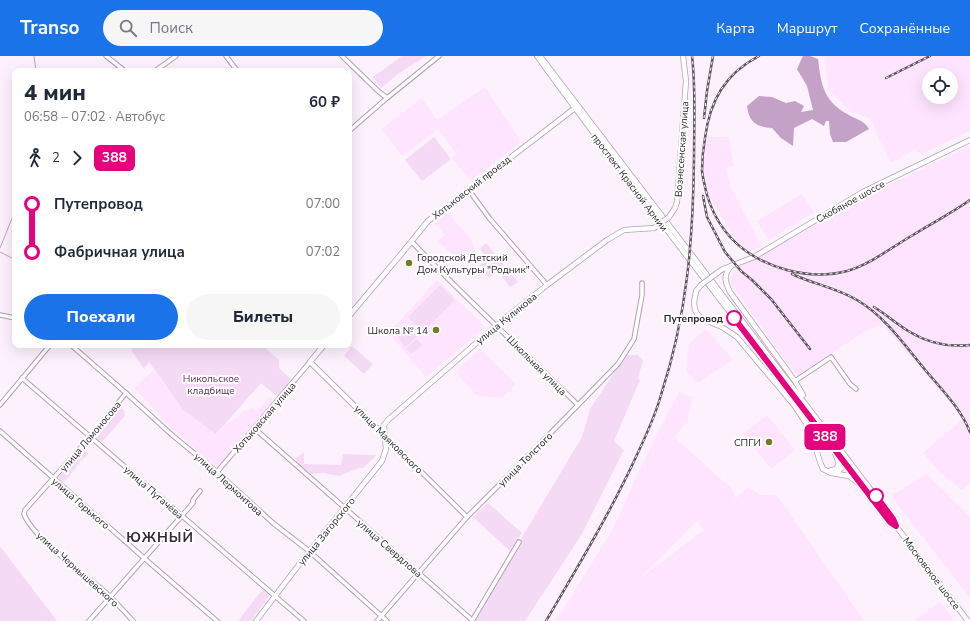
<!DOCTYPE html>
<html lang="ru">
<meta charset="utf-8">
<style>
:root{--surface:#fff;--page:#f6f6f7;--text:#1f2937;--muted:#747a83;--accent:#1a73e8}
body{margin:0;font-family:"Nunito Sans",sans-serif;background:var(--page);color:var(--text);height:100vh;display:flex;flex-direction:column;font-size:15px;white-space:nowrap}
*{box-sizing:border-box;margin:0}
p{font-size:13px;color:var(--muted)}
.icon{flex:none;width:22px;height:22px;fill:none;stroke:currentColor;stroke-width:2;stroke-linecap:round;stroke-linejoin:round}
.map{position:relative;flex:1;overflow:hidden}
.side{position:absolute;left:12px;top:12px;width:340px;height:280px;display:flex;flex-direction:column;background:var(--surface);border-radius:8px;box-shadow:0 4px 16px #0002}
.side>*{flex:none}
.badge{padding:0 8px;border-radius:6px;font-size:14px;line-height:26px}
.tools{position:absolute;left:922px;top:12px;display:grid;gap:8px}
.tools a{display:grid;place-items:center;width:36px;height:36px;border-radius:50%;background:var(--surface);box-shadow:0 4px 16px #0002;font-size:20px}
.map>.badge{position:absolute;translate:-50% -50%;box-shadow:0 0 0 2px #fff}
.legs{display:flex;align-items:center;gap:6px;height:44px;padding:0 12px;font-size:13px}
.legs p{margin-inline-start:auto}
.headline{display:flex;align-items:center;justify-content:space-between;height:68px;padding:0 12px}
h1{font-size:22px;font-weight:800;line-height:30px}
.primary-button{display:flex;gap:8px;margin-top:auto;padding:8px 12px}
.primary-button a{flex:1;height:46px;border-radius:24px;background:var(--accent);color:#fff;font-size:16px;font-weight:800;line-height:46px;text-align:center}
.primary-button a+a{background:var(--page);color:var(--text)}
ul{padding:0 12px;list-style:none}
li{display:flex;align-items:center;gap:14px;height:48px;font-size:15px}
li i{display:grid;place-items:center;width:6px;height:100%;margin:0 5px;background:currentColor}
li i::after{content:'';width:10px;height:10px;margin:-5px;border:3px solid;border-radius:50%;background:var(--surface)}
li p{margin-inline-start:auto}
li:first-child i{background:linear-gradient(#0000 50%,currentColor 0)}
li:last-child i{background:linear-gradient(currentColor 50%,#0000 0)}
header{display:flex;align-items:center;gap:24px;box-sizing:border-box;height:56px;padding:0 20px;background:var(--accent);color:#fff}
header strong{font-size:19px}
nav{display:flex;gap:22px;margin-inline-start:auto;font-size:14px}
.search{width:280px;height:36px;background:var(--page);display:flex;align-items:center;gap:10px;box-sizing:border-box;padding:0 14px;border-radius:22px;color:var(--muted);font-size:15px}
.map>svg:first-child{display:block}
</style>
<header>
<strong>Transo</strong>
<div class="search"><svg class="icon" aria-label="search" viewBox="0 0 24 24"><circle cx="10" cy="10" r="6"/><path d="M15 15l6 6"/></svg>Поиск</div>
<nav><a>Карта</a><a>Маршрут</a><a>Сохранённые</a></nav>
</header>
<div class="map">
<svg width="970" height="565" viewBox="0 0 970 565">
<rect width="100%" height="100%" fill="#fdf1fe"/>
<g fill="#fee4fe" fill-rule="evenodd">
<path d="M819,0H970V75L921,98L915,94L891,107L870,63L849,54L828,33L824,1ZM929,19H951V41H929Z"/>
<polygon points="485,31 521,86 471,125 452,102 456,98 438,73 402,100 382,73 422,42 437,64"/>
<polygon points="707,81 729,81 734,109 726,112 730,130 762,191 748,196 733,180 710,141 703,111"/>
<polygon points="970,90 970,371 964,361 962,362 955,352 883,269 868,273 798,320 769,283 767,278 733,231 729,225 738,210 777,191 864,141"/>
<polygon points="802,138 814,156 769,184 757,165"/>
<polygon points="446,155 472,184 475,196 461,207 438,185 445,178 434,167"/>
<polygon points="437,224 485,271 426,321 389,277"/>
<polygon points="706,273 733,304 698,327 686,315 689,288"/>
<polygon points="480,293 516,328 502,342 477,340 456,316"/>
<polygon points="153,314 184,355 216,378 245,354 248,355 252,352 257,355 270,341 276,345 219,413 166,367 154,353 134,333"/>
<path d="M679,336L692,341L687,366L674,381L733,434L735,443L748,431L761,439H777L864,565H556L612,475L650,392ZM697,465L704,474L643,520V519Z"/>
<polygon points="767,359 795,394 771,413 743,378"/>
<polygon points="961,365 966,370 970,379 970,427 962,434 940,416 923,397"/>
<polygon points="927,418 970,461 970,542 891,440"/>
<polygon points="940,546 954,565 915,565"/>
</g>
<g fill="#f5daf6">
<polygon points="402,0 426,0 398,18 381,32 373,21"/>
<polygon points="434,81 451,103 422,125 405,104"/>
<polygon points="486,187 518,226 510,231 480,193"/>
<polygon points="485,205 495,217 489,222 480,209"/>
<polygon points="440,229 455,244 423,276 408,261"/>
<polygon points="409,272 417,281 405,291 398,281"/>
<polygon points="417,283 422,289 411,298 406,292"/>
<polygon points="131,289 262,289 279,304 279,312 292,324 278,341 261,327 216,378 184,355 149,306 144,313 132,295"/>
<polygon points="352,290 373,308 364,318 344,300"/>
<polygon points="626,299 638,299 643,304 638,322 640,324 614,385 624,394 582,478 525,565 472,565 582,381 590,353"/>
<path d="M121,351C124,354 126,357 124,361L102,386L96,383V380C105,371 109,357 121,351Z"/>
<polygon points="84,394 89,398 80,405 69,421 62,427 58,424 58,422 76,401 80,402 83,400"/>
<polygon points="303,397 304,398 304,408 341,409 343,398 377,399 363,412 359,412 339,420 323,417 311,418 299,409 296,402"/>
<polygon points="488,447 522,477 510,495 473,461"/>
<polygon points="0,490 57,565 0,565"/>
<polygon points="263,534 269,538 269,540 251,565 238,565 258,539"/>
</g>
<path fill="#c4a1c6" d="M803,0H810L818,3C821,29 824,46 849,59C857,64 864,64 869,73L846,86H833L830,78L829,65H826L824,70L812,63L794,72L793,90L781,82L772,72C757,71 749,67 747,50L759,40L772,41L786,47L795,45L804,50L801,56L813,54L807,30L797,13Z"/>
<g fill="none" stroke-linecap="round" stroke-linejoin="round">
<g stroke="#c4a1c6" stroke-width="1">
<polyline points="34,0 36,15"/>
<polyline points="0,192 15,155"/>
<polyline points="0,196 12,202 15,200"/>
</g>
<g stroke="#b3a0b3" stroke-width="5.5">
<g id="minor">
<polyline points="106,0 125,15"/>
<polyline points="226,0 235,12 238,15"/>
<polyline points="342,0 378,35 387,42"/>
<polyline points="155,15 176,0"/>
<polyline points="349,75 387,42 439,0"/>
<polyline points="468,133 490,163 547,229"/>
<path d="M412,186C465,242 523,294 578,349"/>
<polyline points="0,259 15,262"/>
<polyline points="71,289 126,337 172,379 217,416 273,467 309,495 387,565"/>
<polyline points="22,322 304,565"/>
<polyline points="795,325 831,301 850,328 856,333"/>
<path d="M126,337L91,380L25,454L24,458C32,481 85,518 105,536C115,545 124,555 133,565"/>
<polyline points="0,349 50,289"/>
<polyline points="254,372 472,564"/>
<polyline points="0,375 144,502 217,565"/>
<polyline points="385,380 467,461"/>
<polyline points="217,416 310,306"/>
<polyline points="89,565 193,447 193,444 200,435"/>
<polyline points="377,565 467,461 541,387 618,308 634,283 642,239 642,227"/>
<polyline points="472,565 519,486"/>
</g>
</g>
<g stroke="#b3a0b3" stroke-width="6">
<g id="major">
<path d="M537,0C651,158 773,310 891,466L895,469"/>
<polyline points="540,0 893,463 896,470 968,565"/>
<polyline points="669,161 675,152 677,146 686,25 683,0"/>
<path d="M731,210C723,219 725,226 730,236L795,325L803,339"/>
<polyline points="717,217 723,213 754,201 863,136 970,84"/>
<polyline points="701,229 696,235 694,247 695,254 698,259 703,263 722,271 737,281 794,349 810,373 820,406 823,413 831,417 849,420 858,427"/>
<polyline points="349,260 402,197 428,165 575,52"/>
<polyline points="324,289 310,306 385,380"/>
<polyline points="829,415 836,413 839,408 835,397"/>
<path d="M835,416C841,415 844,410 845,404"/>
<polyline points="256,565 301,506 382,405 386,393 384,369 388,364 497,269 547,229 607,184 624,174 654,172"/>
</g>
</g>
<use href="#minor" stroke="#fff" stroke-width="3.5"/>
<use href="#major" stroke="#fff" stroke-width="4.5"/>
<g stroke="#5e555e" stroke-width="2.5">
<g id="rail">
<path d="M759,0C725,18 710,44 705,82C703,93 702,104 702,115C703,123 705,131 707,139C719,179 747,203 787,214C806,219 828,220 847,215C871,208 892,191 913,179C932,167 952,157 970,144"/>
<polyline points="886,22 930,0"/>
<polyline points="704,62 707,35 713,0"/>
<polyline points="703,140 707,161 725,196 741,215 752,224 771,243 810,293"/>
<path d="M792,218C813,228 837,232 857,244C886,261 906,291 927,316C943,335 961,353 970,376"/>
<path d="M874,251C887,259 898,269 910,276C928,287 950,291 970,289"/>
<path d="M546,565C577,512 609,459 635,403C645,382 655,361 661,339C687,259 693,186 694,103C694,68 696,34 692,0"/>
</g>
</g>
<use href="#rail" stroke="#fff" stroke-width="1" stroke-dasharray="3" stroke-linecap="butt"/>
<g stroke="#b3a0b3" stroke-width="6" stroke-linecap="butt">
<g id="major-bridge">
<polyline points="654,172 669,161"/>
<polyline points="701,229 717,217"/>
</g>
</g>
<use href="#major-bridge" stroke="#fff" stroke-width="4.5"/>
</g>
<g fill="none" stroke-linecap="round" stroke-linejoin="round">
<g stroke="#fff" stroke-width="9">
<polyline id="line-1" points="734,262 890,466 896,470 893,463 876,440"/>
</g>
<use href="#line-1" stroke="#e6007e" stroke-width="6"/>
</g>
<g fill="#737c27" stroke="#fff" stroke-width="1.5">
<circle cx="409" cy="207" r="4"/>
<circle cx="436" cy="274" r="4"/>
<circle cx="769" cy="386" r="4"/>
</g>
<g fill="#fff" stroke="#e6007e" stroke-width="2">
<circle cx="734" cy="262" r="7"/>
<circle cx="876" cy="440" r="7"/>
</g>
<g text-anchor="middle" stroke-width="4" stroke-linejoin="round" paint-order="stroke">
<g font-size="10" fill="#2d252d" stroke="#fff">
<text transform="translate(681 93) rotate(-86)" y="4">Вознесенская улица</text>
<text transform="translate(630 126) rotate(53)" y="4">проспект Красной Армии</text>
<text transform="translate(471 131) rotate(-38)" y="4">Хотьковский проезд</text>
<text transform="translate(850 145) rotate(-29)" y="4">Скобяное шоссе</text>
<text transform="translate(506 262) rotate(-39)" y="4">улица Куликова</text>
<text transform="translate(537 309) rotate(45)" y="4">Школьная улица</text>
<text transform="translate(264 361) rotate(-49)" y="4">Хотьковская улица</text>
<text transform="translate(90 380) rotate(-50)" y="4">улица Ломоносова</text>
<text transform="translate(389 383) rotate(45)" y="4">улица Маяковского</text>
<text transform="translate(525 403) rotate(-45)" y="4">улица Толстого</text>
<text transform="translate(229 428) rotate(42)" y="4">улица Лермонтова</text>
<text transform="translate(154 436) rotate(41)" y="4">улица Пугачёва</text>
<text transform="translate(81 447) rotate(41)" y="4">улица Горького</text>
<text transform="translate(326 475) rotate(-51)" y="4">улица Загорского</text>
<text transform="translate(390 492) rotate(41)" y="4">улица Свердлова</text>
<text transform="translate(78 513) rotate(42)" y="4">улица Чернышевского</text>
<text transform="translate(932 517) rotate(53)" y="4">Московское шоссе</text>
</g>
<g font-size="10" fill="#2d252d" stroke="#fff" text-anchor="end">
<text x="417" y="205" text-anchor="start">Городской Детский<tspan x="417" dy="12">Дом Культуры "Родник"</tspan></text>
<text x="428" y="278">Школа № 14</text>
<text x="761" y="390">СПГИ</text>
</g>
<g font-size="10" font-weight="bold" fill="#2d252d" stroke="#fff" text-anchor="end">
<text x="723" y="266">Путепровод</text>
</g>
<g font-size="10" fill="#5e3161" stroke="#fff">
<text x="211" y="326">Никольское<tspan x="211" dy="12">кладбище</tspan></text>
</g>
<g font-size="14" font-weight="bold" letter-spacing="1" fill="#362737" stroke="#fff">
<text x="160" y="486">ЮЖНЫЙ</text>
</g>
</g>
</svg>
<div class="tools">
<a><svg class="icon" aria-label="locate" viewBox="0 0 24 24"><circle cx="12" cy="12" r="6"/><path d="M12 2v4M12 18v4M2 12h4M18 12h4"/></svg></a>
</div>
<b class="badge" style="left:825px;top:381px;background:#e6007e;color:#fff">388</b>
<section class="side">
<div class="headline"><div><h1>4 мин</h1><p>06:58 – 07:02 · Автобус</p></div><b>60 ₽</b></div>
<div class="legs"><svg class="icon" aria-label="walk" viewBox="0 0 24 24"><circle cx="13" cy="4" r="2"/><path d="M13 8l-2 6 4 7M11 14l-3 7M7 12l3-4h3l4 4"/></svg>2<svg class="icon" aria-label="forward" viewBox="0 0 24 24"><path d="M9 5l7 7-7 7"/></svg><b class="badge" style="background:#e6007e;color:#fff">388</b></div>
<ul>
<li><i style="color:#e6007e"></i><b>Путепровод</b><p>07:00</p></li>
<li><i style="color:#e6007e"></i><b>Фабричная улица</b><p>07:02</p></li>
</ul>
<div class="primary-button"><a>Поехали</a><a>Билеты</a></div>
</section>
</div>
